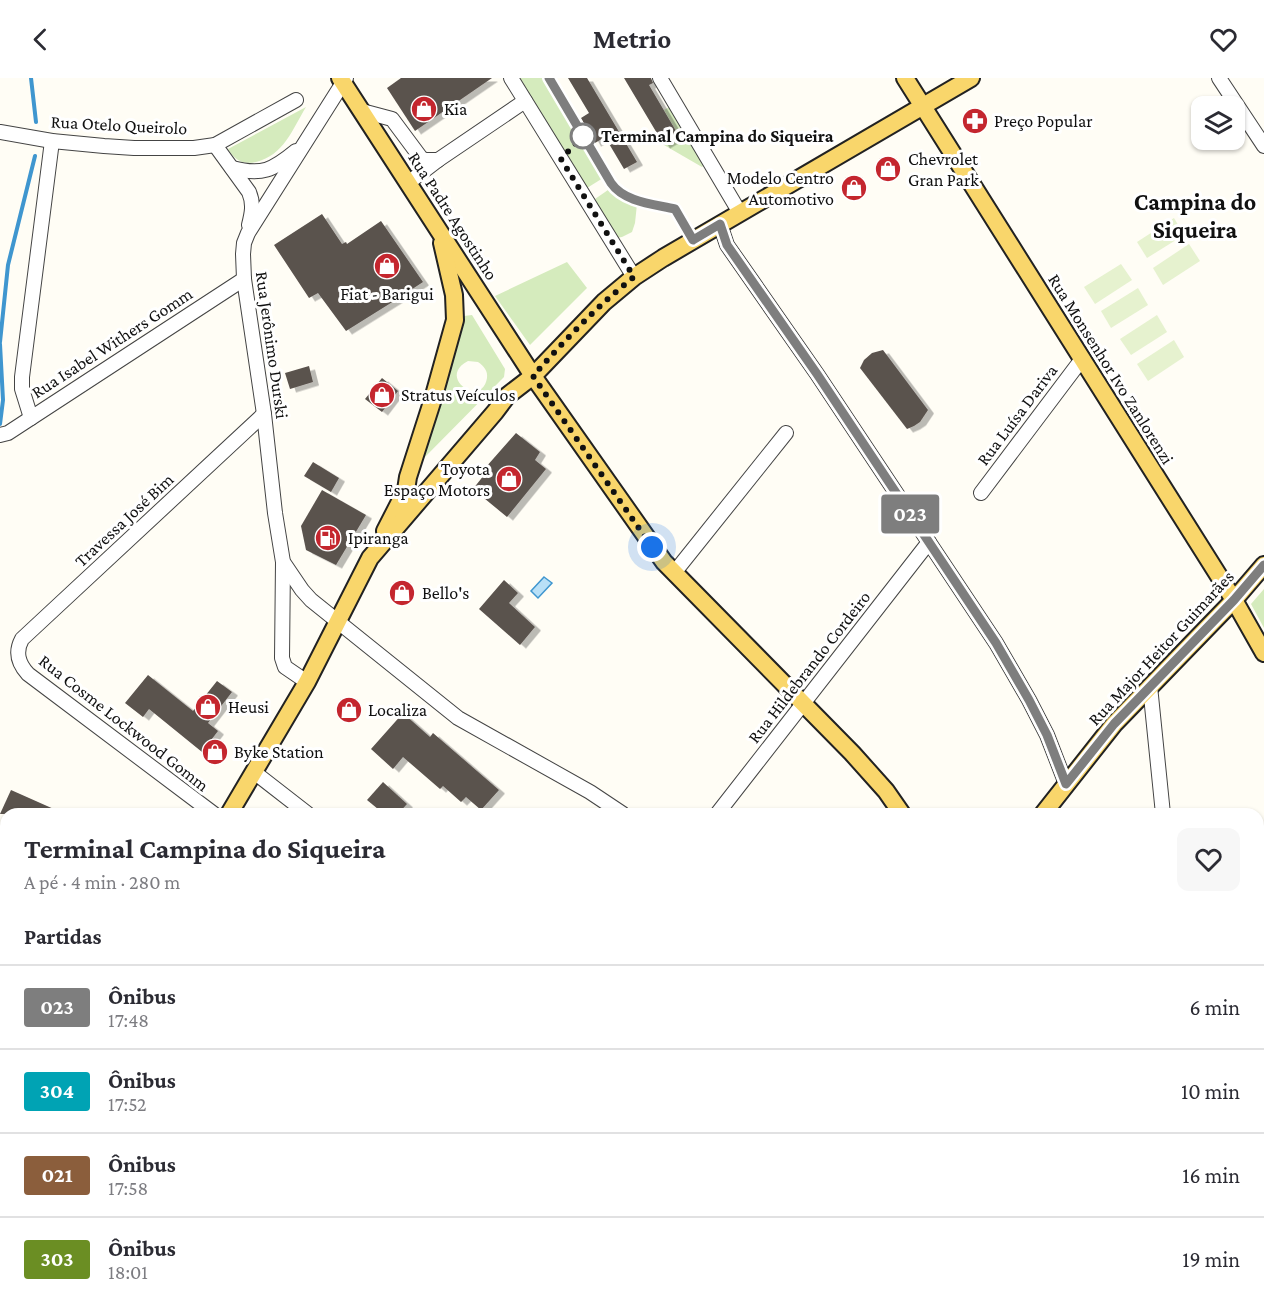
<!DOCTYPE html>
<html lang="pt">
<meta charset="utf-8">
<style>
:root{--surface:#fff;--page:#f7f7f7;--text:#2b2b33;--muted:#7c7c81;--line:#e1e1e2}
body{margin:0;font-family:"Crimson Pro",serif;background:var(--page);color:var(--text);height:100vh;display:flex;flex-direction:column;font-size:22px;white-space:nowrap}
*{box-sizing:border-box;margin:0}
p{font-size:20px;color:var(--muted)}
.icon{flex:none;width:33px;height:33px;fill:none;stroke:currentColor;stroke-width:2;stroke-linecap:round;stroke-linejoin:round}
.map{position:relative;flex:1;overflow:hidden}
.panel{position:absolute;left:0px;top:730px;width:1264px;height:506px;display:flex;flex-direction:column;background:var(--surface);border-radius:18px 18px 0 0;box-shadow:0 2px 4px #0004}
.panel>*{flex:none}
.badge{padding:0 12px;border-radius:4px;font-size:21px;line-height:39px}
.buttons{position:absolute;left:1191px;top:18px;display:grid;gap:12px}
.buttons a{display:grid;place-items:center;width:54px;height:54px;border-radius:12px;background:var(--surface);box-shadow:0 2px 4px #0004;font-size:30px}
.you{position:absolute;width:30px;height:30px;margin:-15px;border:4px solid #fff;border-radius:50%;background:#1a73e8;box-shadow:0 0 0 9px #1a73e833}
.map>.badge{position:absolute;translate:-50% -50%;box-shadow:0 0 0 3px #fff}
h2{padding:0 24px;font-size:22px;line-height:54px}
.round{display:grid;place-items:center;flex:none;width:63px;height:63px;border-radius:12px;background:var(--page)}
.summary{display:flex;align-items:center;justify-content:space-between;height:102px;padding:0 24px}
h1{font-size:28px;font-weight:700;line-height:45px}
ul{padding:0;list-style:none}
li{display:flex;align-items:center;gap:18px;height:84px;padding:0 24px;border-top:2px solid var(--line)}
li div{flex:1}
li b{display:block;font-size:22px}
li em{font-style:normal}
li .badge{min-width:66px;font-weight:700;text-align:center}
header{display:flex;justify-content:space-between;align-items:center;height:78px;padding:0 24px;background:var(--surface);font-size:27px;font-weight:700}
.map>svg:first-child{display:block}
</style>
<header><svg class="icon" aria-label="back" viewBox="0 0 24 24"><path d="M15 5l-7 7 7 7"/></svg>Metrio<svg class="icon" aria-label="heart" viewBox="0 0 24 24"><path d="M12 20l-8-8c-3-5 5-10 8-4 3-6 11-1 8 4z"/></svg></header>
<div class="map">
<svg width="1264" height="1235" viewBox="0 0 1264 1235">
<defs>
<filter id="shadow"><feDropShadow dx="6" dy="3.5" stdDeviation="0" flood-color="#0004"/></filter>
</defs>
<rect width="100%" height="100%" fill="#fffdf5"/>
<g fill="#d5ebbd" fill-rule="evenodd">
<polygon points="520,0 542,0 603,100 587,110"/>
<polygon points="671,28 705,86 702,89 664,67 679,58 664,32"/>
<path d="M306,29C292,52 284,77 256,84C242,87 235,82 228,71Z"/>
<polygon points="608,112 619,120 637,126 635,145 632,154 622,159 616,160 595,121"/>
<polygon points="567,184 587,210 530,267 495,218"/>
<path d="M472,237L505,291L504,299L423,381L464,238ZM468,283L478,284C484,288 488,293 487,300C482,331 436,299 468,283Z"/>
<polygon points="1264,511 1264,550 1251,526"/>
<polygon points="14,1230 43,1230 50,1235 12,1235"/>
</g>
<g fill="#e6f2cf">
<polygon points="1174,140 1184,157 1147,180 1137,164"/>
<polygon points="1189,166 1200,183 1163,207 1153,190"/>
<polygon points="1121,186 1132,202 1095,226 1084,209"/>
<polygon points="1138,210 1148,227 1111,250 1101,233"/>
<polygon points="1157,237 1167,254 1131,277 1120,261"/>
<polygon points="1174,262 1184,279 1148,303 1137,286"/>
</g>
<polygon fill="#b9e0f7" stroke="#3f96cf" stroke-width="1.5" points="544,499 552,505 538,520 531,513"/>
<g fill="none" stroke-linecap="round" stroke-linejoin="round">
<g stroke="#3f96cf" stroke-width="4">
<polyline points="31,0 36,44"/>
<polyline points="0,264 8,187 35,78"/>
<polyline points="0,266 3,322 0,346"/>
</g>
</g>
<g fill="#5a524d" filter="url(#shadow)">
<polygon points="401,0 492,0 415,53 387,10"/>
<polygon points="568,0 587,0 637,84 624,91 605,59 595,65 581,40 589,35"/>
<polygon points="624,0 651,0 653,5 649,7 679,58 664,67"/>
<polygon points="322,136 342,166 346,164 347,166 381,143 423,204 394,223 346,253 318,215 309,220 274,167"/>
<polygon points="883,272 928,332 920,344 914,348 907,351 860,290 864,282 872,275"/>
<polygon points="309,288 313,304 290,311 285,295"/>
<polygon points="382,300 398,313 382,334 365,321"/>
<polygon points="516,355 540,374 535,382 546,391 507,439 473,411 488,392 486,389"/>
<polygon points="313,384 339,400 331,414 304,398"/>
<polygon points="322,412 366,437 336,487 306,472 301,448"/>
<polygon points="504,502 518,515 509,525 535,549 520,567 479,531"/>
<polygon points="148,597 193,633 217,603 232,614 208,645 218,653 202,674 149,631 143,639 125,625"/>
<polygon points="403,635 430,659 433,655 499,712 481,732 466,719 461,724 443,708 440,711 403,679 393,691 371,671"/>
<polygon points="383,704 407,726 398,736 384,736 367,722"/>
<polygon points="11,712 65,736 0,736"/>
</g>
<g fill="none" stroke-linecap="round" stroke-linejoin="round">
<g stroke="#444" stroke-width="16">
<g id="minor">
<polyline points="346,0 248,155 244,165 243,176 244,201 264,336 275,435 283,484 302,512 311,522 458,640 590,714 623,736"/>
<polyline points="511,0 634,199"/>
<polyline points="660,0 740,135"/>
<polyline points="1219,0 1264,68"/>
<polyline points="362,33 392,41 421,80 425,82 438,82"/>
<polyline points="0,54 52,63 104,68 134,70 194,70 215,67 296,22"/>
<path d="M215,67L249,114C254,126 252,135 249,147"/>
<path d="M232,90C262,98 273,92 296,73"/>
<polyline points="408,105 438,82 525,23"/>
<polyline points="720,146 727,167 817,296 996,565 1029,622 1047,657 1066,706"/>
<polyline points="31,340 22,311 22,299 52,63"/>
<polyline points="0,357 8,355 244,201"/>
<polyline points="981,415 1082,281"/>
<polyline points="283,484 282,580 285,589 307,604"/>
<polyline points="674,495 786,355"/>
<polyline points="1150,608 1163,736"/>
<polyline points="254,694 308,736"/>
<path d="M214,736L28,596C18,585 15,574 22,561L264,336"/>
<polyline points="717,736 929,464"/>
<polyline points="1258,862 1264,861"/>
<polyline points="1258,1197 1264,1198"/>
<polyline points="64,1230 71,1235"/>
<polyline points="312,1230 319,1235"/>
<polyline points="1181,1230 1182,1235"/>
<polyline points="1215,1230 1215,1235"/>
<polyline points="149,1235 152,1230"/>
<polyline points="609,1235 613,1230"/>
</g>
</g>
<g stroke="#222" stroke-width="20">
<g id="major">
<polyline points="340,0 533,298 664,484 852,675 886,713 902,736"/>
<polyline points="905,0 1234,522 1264,575"/>
<polyline points="385,453 406,412 408,399 433,321 455,242 454,217 442,165"/>
<polyline points="229,736 307,604 370,480 495,334 507,318 533,298 604,224 634,199 663,180 971,0"/>
<polyline points="1043,736 1114,646 1234,522 1264,487"/>
<polyline points="0,1153 6,1138"/>
<polyline points="654,1235 658,1230"/>
<polyline points="957,1235 957,1230"/>
</g>
</g>
<use href="#minor" stroke="#fff" stroke-width="14"/>
<use href="#major" stroke="#f9d66b" stroke-width="16"/>
</g>
<g fill="none" stroke-linecap="round" stroke-linejoin="round">
<g stroke="#fff" stroke-width="14">
<path id="line" d="M549,0L611,105C624,124 653,126 675,131L693,162L720,146L727,167L817,296L996,565L1029,622L1047,657L1066,706L1114,646L1234,522L1264,487"/>
</g>
<use href="#line" stroke="#7e7e7e" stroke-width="9"/>
<path stroke="#111" stroke-width="6" stroke-dasharray="0 10.8" d="M583,58L561,81L634,199C597,228 564,263 533,298L652,469"/>
</g>
<defs>
<g id="shop-disc" transform="scale(1.35)"><circle r="9.5" fill="#c4262e" stroke="#fff"/><path d="M-5-2.5h2.3a2.7 3.5 0 0 1 5.4 0H5L5.5 6h-11ZM-1.5-2.5h3a1.5 2.3 0 0 0-3 0Z" fill="#fff"/></g>
<g id="pharmacy-disc" transform="scale(1.35)"><circle r="9.5" fill="#c4262e" stroke="#fff"/><path d="M-2-6h4v4h4v4h-4v4h-4v-4h-4v-4h4Z" fill="#fff"/></g>
<g id="fuel-disc" transform="scale(1.35)"><circle r="9.5" fill="#c4262e" stroke="#fff"/><path d="M-5.5-6h7V0h2V4h1.3V-2.5L3-4.5l.8-.8L6-3V5H2.5V1h-1V6h-7ZM-4.2-4.7v3.2H.2V-4.7Z" fill="#fff"/></g>
</defs>
<g fill-rule="evenodd">
<use href="#shop-disc" x="424" y="31"/>
<use href="#pharmacy-disc" x="975" y="43"/>
<use href="#shop-disc" x="888" y="91"/>
<use href="#shop-disc" x="854" y="110"/>
<use href="#shop-disc" x="387" y="188"/>
<use href="#shop-disc" x="382" y="317"/>
<use href="#shop-disc" x="509" y="401"/>
<use href="#fuel-disc" x="328" y="460"/>
<use href="#shop-disc" x="402" y="515"/>
<use href="#shop-disc" x="208" y="629"/>
<use href="#shop-disc" x="349" y="632"/>
<use href="#shop-disc" x="215" y="674"/>
</g>
<circle fill="#fff" stroke="#7e7e7e" stroke-width="3" cx="583" cy="58" r="12"/>
<g text-anchor="middle" stroke-width="6" stroke-linejoin="round" paint-order="stroke">
<g font-size="18" fill="#111" stroke="#fff" text-anchor="start">
<text x="444" y="37">Kia</text>
<text x="994" y="49">Preço Popular</text>
<text x="908" y="87">Chevrolet<tspan x="908" dy="21">Gran Park</tspan></text>
<text x="834" y="106" text-anchor="end">Modelo Centro<tspan x="834" dy="21">Automotivo</tspan></text>
<text x="387" y="222" text-anchor="middle">Fiat - Barigui</text>
<text x="401" y="323">Stratus Veículos</text>
<text x="490" y="397" text-anchor="end">Toyota<tspan x="490" dy="21">Espaço Motors</tspan></text>
<text x="348" y="466">Ipiranga</text>
<text x="422" y="521">Bello's</text>
<text x="228" y="635">Heusi</text>
<text x="368" y="638">Localiza</text>
<text x="234" y="680">Byke Station</text>
</g>
<g font-size="18" fill="#111" stroke="#fff">
<text transform="translate(119 47) rotate(3)" y="6">Rua Otelo Queirolo</text>
<text transform="translate(453 138) rotate(57)" y="6">Rua Padre Agostinho</text>
<text transform="translate(112 265) rotate(-33)" y="6">Rua Isabel Withers Gomm</text>
<text transform="translate(272 267) rotate(82)" y="6">Rua Jerônimo Durski</text>
<text transform="translate(1111 291) rotate(58)" y="6">Rua Monsenhor Ivo Zanlorenzi</text>
<text transform="translate(1017 337) rotate(-53)" y="6">Rua Luísa Dariva</text>
<text transform="translate(124 442) rotate(-43)" y="6">Travessa José Bim</text>
<text transform="translate(1161 570) rotate(-47)" y="6">Rua Major Heitor Guimarães</text>
<text transform="translate(809 589) rotate(-52)" y="6">Rua Hildebrando Cordeiro</text>
<text transform="translate(124 645) rotate(38)" y="6">Rua Cosme Lockwood Gomm</text>
</g>
<g font-size="18" font-weight="bold" fill="#111" stroke="#fff" text-anchor="start">
<text x="601" y="64">Terminal Campina do Siqueira</text>
</g>
<g font-size="24" font-weight="bold" fill="#111" stroke="#fff">
<text x="1195" y="132">Campina do<tspan x="1195" dy="28">Siqueira</tspan></text>
</g>
</g>
</svg>
<div class="buttons">
<a><svg class="icon" aria-label="layers" viewBox="0 0 24 24"><path d="M12 4l9 5-9 5-9-5zM3 14l9 5 9-5"/></svg></a>
</div>
<div class="you" style="left:652px;top:469px"></div>
<b class="badge" style="left:910px;top:436px;background:#7e7e7e;color:#fff">023</b>
<section class="panel">
<div class="summary"><div><h1>Terminal Campina do Siqueira</h1><p>A pé · 4 min · 280 m</p></div><a class="round"><svg class="icon" aria-label="heart" viewBox="0 0 24 24"><path d="M12 20l-8-8c-3-5 5-10 8-4 3-6 11-1 8 4z"/></svg></a></div>
<h2>Partidas</h2>
<ul>
<li><span class="badge" style="background:#7e7e7e;color:#fff">023</span><div><b>Ônibus</b><p>17:48</p></div><em>6 min</em></li>
<li><span class="badge" style="background:#00a3b4;color:#fff">304</span><div><b>Ônibus</b><p>17:52</p></div><em>10 min</em></li>
<li><span class="badge" style="background:#8b5e3c;color:#fff">021</span><div><b>Ônibus</b><p>17:58</p></div><em>16 min</em></li>
<li><span class="badge" style="background:#6b8e23;color:#fff">303</span><div><b>Ônibus</b><p>18:01</p></div><em>19 min</em></li>
</ul>
</section>
</div>
